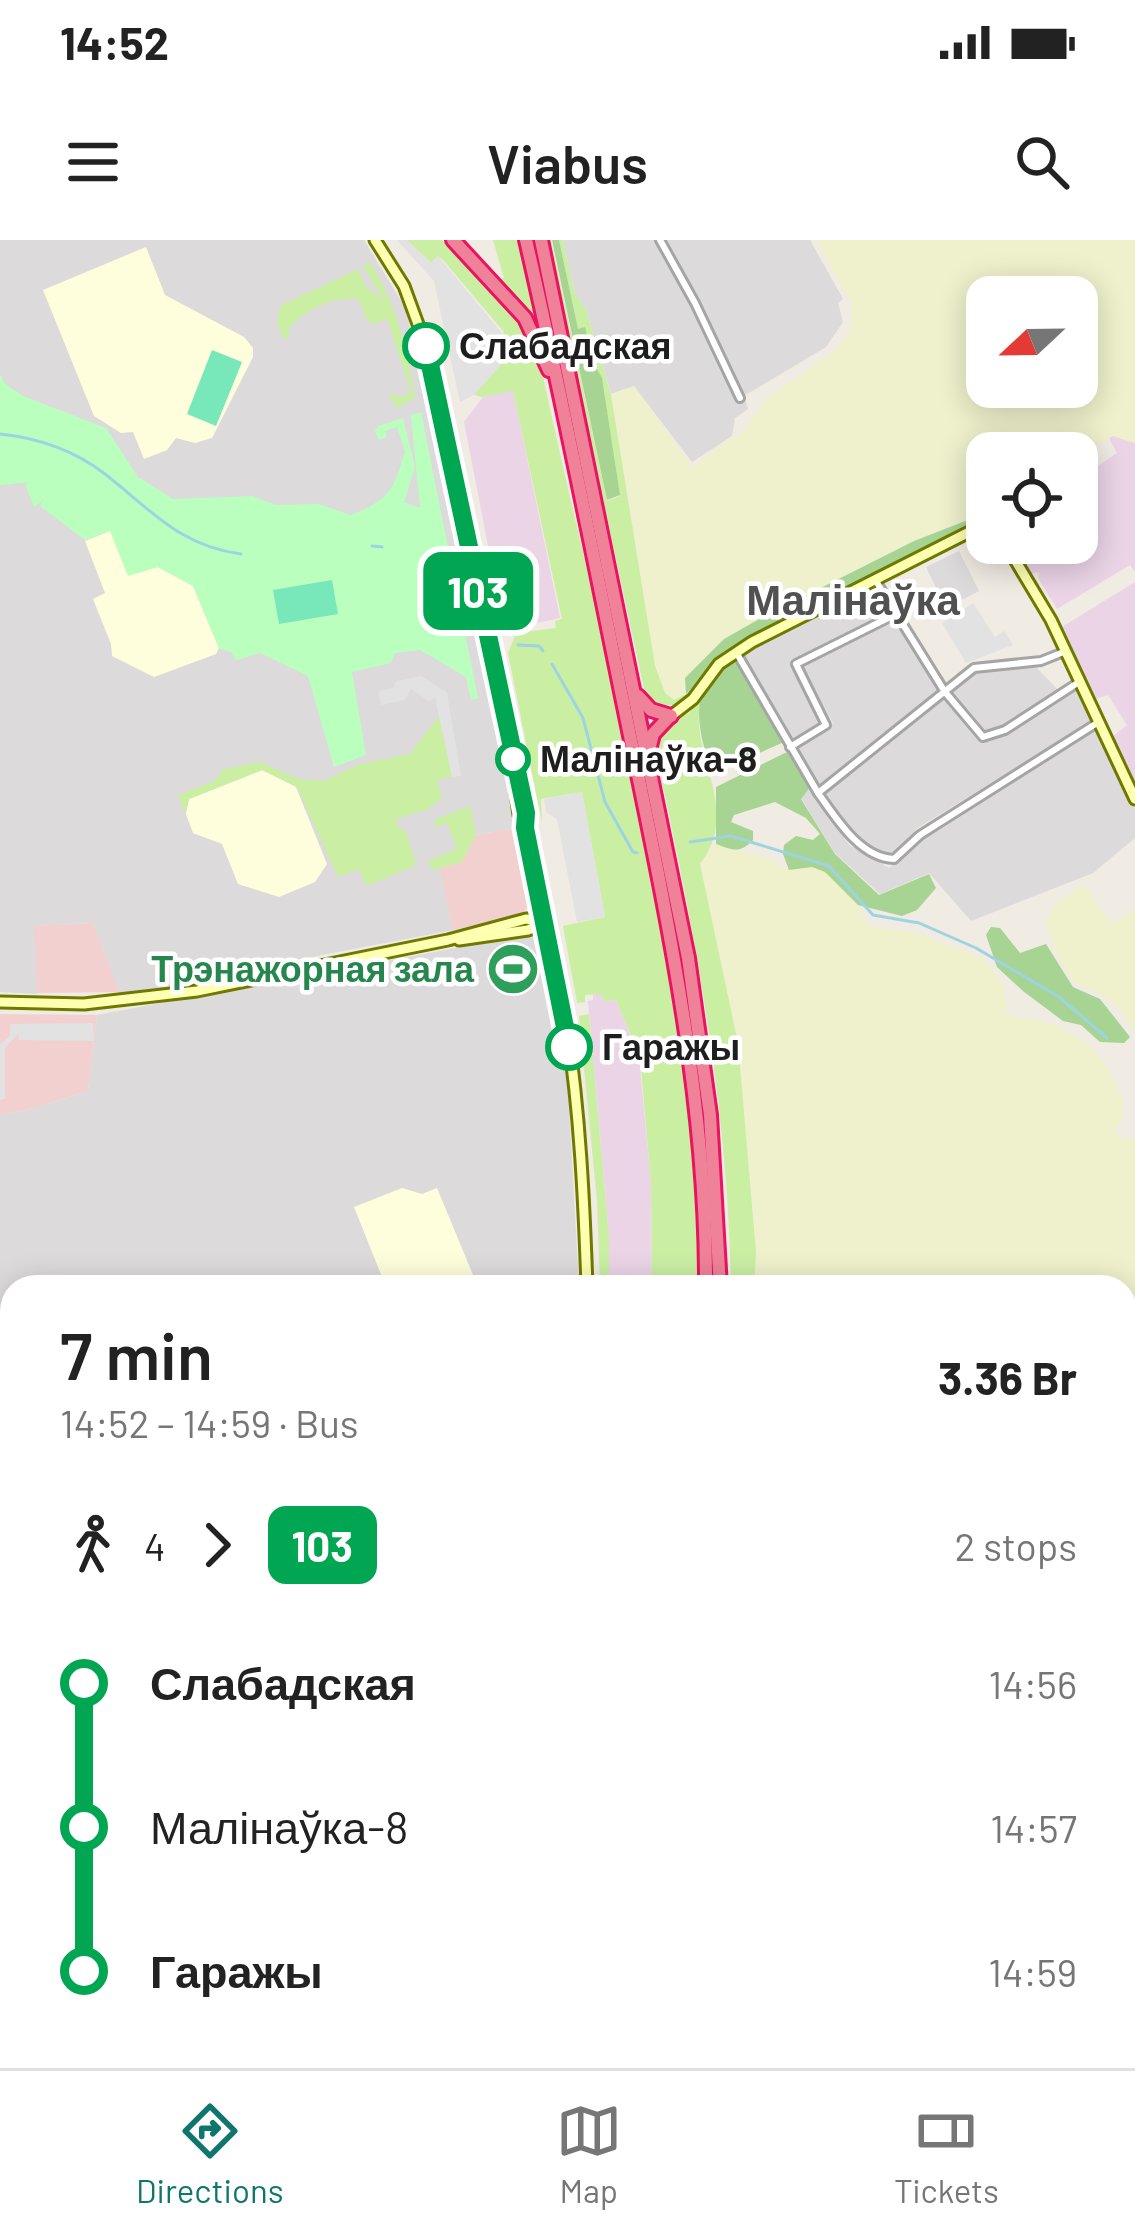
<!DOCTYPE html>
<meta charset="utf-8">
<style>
:root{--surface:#fff;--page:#f6f6f6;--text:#222;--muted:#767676;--line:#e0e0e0;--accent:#0f766e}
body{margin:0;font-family:Barlow,sans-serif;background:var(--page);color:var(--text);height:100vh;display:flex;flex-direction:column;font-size:45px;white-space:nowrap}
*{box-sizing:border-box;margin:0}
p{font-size:39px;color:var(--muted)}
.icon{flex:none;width:66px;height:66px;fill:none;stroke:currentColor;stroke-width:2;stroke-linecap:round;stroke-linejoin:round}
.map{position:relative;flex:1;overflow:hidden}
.sheet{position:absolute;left:0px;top:1035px;width:1137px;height:795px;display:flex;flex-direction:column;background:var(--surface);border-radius:36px 36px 0 0;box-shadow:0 6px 30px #0003}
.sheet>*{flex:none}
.badge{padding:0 24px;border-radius:18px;font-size:42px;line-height:78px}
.needle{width:78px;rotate:248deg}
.fabs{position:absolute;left:966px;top:36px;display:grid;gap:24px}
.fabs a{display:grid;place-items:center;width:132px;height:132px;border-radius:24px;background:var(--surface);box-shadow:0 6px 30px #0003;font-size:60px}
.map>.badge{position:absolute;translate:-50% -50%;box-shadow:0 0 0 6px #fff}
.legs{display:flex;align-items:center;gap:18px;height:132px;padding:0 60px;font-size:39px}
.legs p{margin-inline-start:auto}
.headline{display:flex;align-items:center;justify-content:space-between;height:204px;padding:0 60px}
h1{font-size:66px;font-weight:600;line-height:90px}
ul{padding:0 60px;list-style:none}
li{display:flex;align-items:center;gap:42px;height:144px;font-size:45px}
li i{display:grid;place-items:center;width:18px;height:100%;margin:0 15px;background:currentColor}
li i::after{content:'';width:30px;height:30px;margin:-15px;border:9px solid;border-radius:50%;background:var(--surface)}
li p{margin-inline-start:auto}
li:first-child i{background:linear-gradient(#0000 50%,currentColor 0)}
li:last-child i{background:linear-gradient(currentColor 50%,#0000 0)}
.status{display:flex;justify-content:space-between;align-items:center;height:84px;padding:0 60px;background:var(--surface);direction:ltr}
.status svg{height:33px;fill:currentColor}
header{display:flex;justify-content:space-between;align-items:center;height:156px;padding:0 60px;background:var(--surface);font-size:54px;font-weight:600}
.menu{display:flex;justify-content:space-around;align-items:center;height:168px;border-top:3px solid var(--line);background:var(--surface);font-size:33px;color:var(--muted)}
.menu a{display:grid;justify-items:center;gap:6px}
.menu .on{color:var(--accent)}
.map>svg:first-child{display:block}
</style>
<div class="status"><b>14:52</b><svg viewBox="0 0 49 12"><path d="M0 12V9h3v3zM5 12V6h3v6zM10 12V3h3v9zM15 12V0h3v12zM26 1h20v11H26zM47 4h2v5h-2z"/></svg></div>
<header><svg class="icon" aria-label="menu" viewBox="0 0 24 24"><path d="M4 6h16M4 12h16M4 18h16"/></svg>Viabus<svg class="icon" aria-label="search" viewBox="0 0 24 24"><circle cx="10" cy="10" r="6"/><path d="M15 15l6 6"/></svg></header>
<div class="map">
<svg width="1135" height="1828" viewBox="0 0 1135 1828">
<rect width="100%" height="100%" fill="#f0ebe3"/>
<g fill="#dcdadb">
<polygon points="0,0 364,0 406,69 508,531 515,588 476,595 462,622 441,628 453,690 296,720 220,740 119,753 93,683 35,686 37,754 0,752"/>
<polygon points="563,0 810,0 843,59 838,63 843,82 826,107 744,156 748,169 735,178 732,196 692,222 634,146 611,154 586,70 574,51"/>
<polygon points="959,311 979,351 946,368 926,327"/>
<polygon points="873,343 889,373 792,420 825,481 791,503 743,419 745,412"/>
<polygon points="894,379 941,451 818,547 793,508 833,483 800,425"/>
<polygon points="1035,426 1060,452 990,494 982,492 951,452 979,430"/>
<polygon points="1077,448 1092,481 916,589 907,604 886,617 849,592 822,554 945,456 980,500 988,502"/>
<polygon points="1096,489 1135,568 1135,598 1093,633 971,681 929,633 880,654 835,613 801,558 810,547 849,605 889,628 926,596 940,590"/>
<polygon points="530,694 537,694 545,704 567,832 579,1047 12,1047 12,1372 0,1367 0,874 27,870 88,851 97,775"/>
<polygon points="0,1640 12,1645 12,1818 419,1818 414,1828 0,1828"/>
<polygon points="622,1818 963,1818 970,1828 629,1828"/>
</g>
<g fill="#f2d0d0">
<polygon points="515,588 530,666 520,675 453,690 440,628 462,622 476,595"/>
<polygon points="93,683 119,752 37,753 34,686"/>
<polygon points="0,774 97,775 88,851 27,870 0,874"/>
</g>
<g fill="#ead4e6">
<polygon points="513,150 560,378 537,383 535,375 509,380 506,372 501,372 464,182 483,157"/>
<polygon points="1113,196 1135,203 1135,332 1130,325 1057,369 1038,338 1039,332 1029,334 1009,303 1077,303 1077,240 1117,213 1109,198"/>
<polygon points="1135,342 1135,547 1111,498 1127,485 1108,455 1092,460 1062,387"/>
<polygon points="593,754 602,754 603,761 616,760 639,816 651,943 652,1047 609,1047 609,996 588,761 593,760"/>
</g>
<g fill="#fffedc">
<polygon points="146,7 165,55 244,97 253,108 253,117 212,198 195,203 176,198 167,210 144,219 133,192 121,193 94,176 43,50"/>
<polygon points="110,291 158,327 193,346 219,408 216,414 154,437 112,416 111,404 93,359 105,353 85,301"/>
<polygon points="262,530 296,547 327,624 315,642 279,657 238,644 222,604 193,593 186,574 189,559"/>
<polygon points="402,948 422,954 437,948 478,1047 386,1047 354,967"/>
</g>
<g fill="#eff1cc" fill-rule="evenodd">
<path d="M817,0H1135V203L1113,196L1077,218V213H987V271L914,301L724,399L685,438L686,454L674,461L665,453L655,426L611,154L634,146L692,227L745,189L766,159L839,107L851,90L852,66ZM987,57H1077V147H987Z"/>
<polygon points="715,604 771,619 789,630 812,627 826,632 858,665 870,687 913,692 984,719 1004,745 1007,772 1014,777 1049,782 1087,802 1107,827 1123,859 1123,876 1115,889 1120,899 1135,898 1135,1786 1125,1795 1125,1047 754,1047 756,1012 738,803 700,624"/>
<polygon points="1084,645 1112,684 1135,670 1135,794 1122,772 1107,758 1072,741 1055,713 1046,680 1056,663"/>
</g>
<g fill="#caefa3">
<path d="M407,0H442L514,74L541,127C604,424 701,742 699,1047H652L651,944L640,817L616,760L603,761L602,754L585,755V762L577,763L563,686L605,677L582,552L541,559L542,583L508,413L516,393L556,388L555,381L562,379L513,151L482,157L474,155L504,92L444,21L438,16L431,23Z"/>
<polygon points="493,0 517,0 541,96 526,71 499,40 504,38"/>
<polygon points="547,0 551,0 607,261 620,256 602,139 578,91 559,0 563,0 574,51 586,70 611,155 655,426 665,453 674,460 686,454 729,414 677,465 655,465 645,453"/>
<path d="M370,22C398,69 406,104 415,158L397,168L389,155L394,152L398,158L411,152L387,79L373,84L367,80L359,60C337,54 300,71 288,91L290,96L284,99L277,83L280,66L358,29L366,47L384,61L363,26Z"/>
<path d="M705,449C679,507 746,564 700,624L738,803L756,1012L754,1047H731C728,863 694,688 655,509L661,489L689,473Z"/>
<polygon points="439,476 452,536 437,540 442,558 428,569 396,579 399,588 406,591 416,625 367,646 359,629 338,637 297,547 262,530 189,559 185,574 178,555 214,541 224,529 260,522 299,539 324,541 360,524 410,514"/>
<polygon points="470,566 476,595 462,622 432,630 428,621 457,609 447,583 433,588 436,579"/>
<polygon points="589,774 609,996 609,1047 600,1047 597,961 579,776"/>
<polygon points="0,1390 12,1395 12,1627 0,1622"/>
</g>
<g fill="#a7d393">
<polygon points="552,0 559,0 578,89 585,87 593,122 602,138 620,255 607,260"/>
<polygon points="973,278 975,283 728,412 686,454 685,438 724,399 761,378 914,301"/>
<path d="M729,421L739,424L784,502L712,534C699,491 685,452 729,421Z"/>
<path d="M789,511L810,547L801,559L835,614L879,655L929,634L936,648L917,670L902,676L858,665L825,632L812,627L789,630L783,614L784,605L796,596L813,600L820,594L806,578L775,562L734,575L731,582L753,591V600C740,614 732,610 716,604V547Z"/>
<polygon points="991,687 1000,688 1020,713 1046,704 1073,747 1100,759 1130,797 1124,803 1100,802 1081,785 1063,781 1023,751 997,727 986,695"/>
</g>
<path fill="#bbffbf" d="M0,134L4,143L23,156L106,188L138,237L173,259L252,256L276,265L319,264L351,275C389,260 394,250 405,211L397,187L385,191L387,197L379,200L375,191L378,186L403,178L415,227L404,262L420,268L411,175L421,172L478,458L471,460L466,437L420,410L395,413L391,423L352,432L366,515L334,527L308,436L260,413L236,420L232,413L219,408L193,346L158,327L128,336L110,291L85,300L40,266L44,259L34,267L25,244L30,242L0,245Z"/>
<g fill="#78e7ba">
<polygon points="212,110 242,122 216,186 187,174"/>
<polygon points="332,340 338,374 279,384 273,350"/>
</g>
<g fill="#e2e2e2">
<polygon points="397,0 407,0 431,23 438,16 515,109 474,155 460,162 434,41"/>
<polygon points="973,363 995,397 1004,391 1013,405 966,423 942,383"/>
<polygon points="421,436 447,453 461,536 452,537 435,457 430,462 411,449 405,460 381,465 378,451 393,448 396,441"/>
<polygon points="582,552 605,677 577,682 557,579 546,572 544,559"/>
<polygon points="93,783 94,801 19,800 18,794 5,808 5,859 0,860 0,804 10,796 10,784"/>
</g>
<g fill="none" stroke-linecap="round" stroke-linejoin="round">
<g stroke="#9ed4e2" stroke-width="3">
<path d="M0,194C38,198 74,210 105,234C150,269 179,306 241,314"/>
<polyline points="372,306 382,307"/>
<polyline points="518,405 539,406 543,411"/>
<polyline points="552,424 583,478 605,562 633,612 637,613"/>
<polyline points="690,602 731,596 829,626 873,675 919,683 976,708 1059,757 1107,798"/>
<polyline points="618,1818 619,1828"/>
</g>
<g stroke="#a5a5a5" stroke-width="12">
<g id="street">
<polyline points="660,0 695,63 740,158"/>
<polyline points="876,341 945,452 983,497 1005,490 1079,442"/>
<path d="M1066,411L1041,421L974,428L818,553C836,578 860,618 894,619L920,595L1097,483"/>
<polyline points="736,412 818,553"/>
<polyline points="790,507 826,485 796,424 894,375"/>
<polyline points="767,1818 782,1828"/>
<polyline points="965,1818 973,1828"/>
</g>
</g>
<g stroke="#6f7900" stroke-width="15">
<g id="secondary">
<polyline points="375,0 404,46 426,106 521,544 525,588"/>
<polyline points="1005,303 1051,380 1135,559"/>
<polyline points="671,476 693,459 719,424 752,402 987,283"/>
<path d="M513,532L519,575L525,588C539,655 556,721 567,788C580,874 584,960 587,1047"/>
<polyline points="459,700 528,690 542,684"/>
<polyline points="0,762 84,764 197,751 448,700 526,679 546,682"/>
<polyline points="0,1374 12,1379"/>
<polyline points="0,1631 12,1636"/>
<polyline points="481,1818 504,1828"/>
<polyline points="423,1828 428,1818"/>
</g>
</g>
<g stroke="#ea1361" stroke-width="18">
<g id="highway">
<polyline points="453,0 525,78 549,130"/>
<path d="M526,0C563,160 594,320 627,481C665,667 707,855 706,1047"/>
<polyline points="541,0 688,718 710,875 720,1047"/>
<polyline points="638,456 651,470 671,476"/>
<polyline points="648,514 653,494 670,476"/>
<polyline points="552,1828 556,1818"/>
<polyline points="569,1828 573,1818"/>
</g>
</g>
<use href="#street" stroke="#fff" stroke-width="6"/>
<use href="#secondary" stroke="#fdffb1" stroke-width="9"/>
<use href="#highway" stroke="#ef8299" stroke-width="12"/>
</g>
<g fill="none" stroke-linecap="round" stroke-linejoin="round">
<g stroke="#fff" stroke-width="27">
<polyline id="line-1" points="426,106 526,573 525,588 569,807"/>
</g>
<use href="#line-1" stroke="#00a651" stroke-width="18"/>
</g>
<defs>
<g id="stadium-disc" transform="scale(2.7)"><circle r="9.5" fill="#2e9e5b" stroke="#fff"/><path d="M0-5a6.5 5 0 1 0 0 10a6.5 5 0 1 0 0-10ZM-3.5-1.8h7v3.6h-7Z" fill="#fff"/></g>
</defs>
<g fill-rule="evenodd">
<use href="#stadium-disc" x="513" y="729"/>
</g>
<g fill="#fff" stroke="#00a651" stroke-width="6">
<circle cx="426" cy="106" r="21"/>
<circle cx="513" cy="519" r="15"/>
<circle cx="569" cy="807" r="21"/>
</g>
<g text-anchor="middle" stroke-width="9" stroke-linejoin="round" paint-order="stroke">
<g font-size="36" font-weight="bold" fill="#1e1e1e" stroke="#fff" text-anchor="start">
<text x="459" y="119">Слабадская</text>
<text x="540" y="532">Малінаўка-8</text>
<text x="602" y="820">Гаражы</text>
</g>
<g font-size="36" font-weight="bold" fill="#27864d" stroke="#fff" text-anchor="end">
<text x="474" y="742">Трэнажорная зала</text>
</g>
<g font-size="42" font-weight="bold" fill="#515151" stroke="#fff">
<text x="853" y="375">Малінаўка</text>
</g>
</g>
</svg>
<div class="fabs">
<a><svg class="needle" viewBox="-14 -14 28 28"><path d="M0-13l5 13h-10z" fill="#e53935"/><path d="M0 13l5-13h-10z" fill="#767676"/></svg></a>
<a><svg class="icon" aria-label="locate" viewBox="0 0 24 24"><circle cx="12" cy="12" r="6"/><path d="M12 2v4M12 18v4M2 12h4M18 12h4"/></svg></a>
</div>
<b class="badge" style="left:478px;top:351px;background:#00a651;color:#fff">103</b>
<section class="sheet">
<div class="headline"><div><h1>7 min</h1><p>14:52 – 14:59 · Bus</p></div><b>3.36 Br</b></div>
<div class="legs"><svg class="icon" aria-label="walk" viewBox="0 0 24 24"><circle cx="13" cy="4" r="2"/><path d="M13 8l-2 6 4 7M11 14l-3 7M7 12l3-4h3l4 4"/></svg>4<svg class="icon" aria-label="forward" viewBox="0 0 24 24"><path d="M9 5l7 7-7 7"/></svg><b class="badge" style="background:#00a651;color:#fff">103</b><p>2 stops</p></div>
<ul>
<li><i style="color:#00a651"></i><b>Слабадская</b><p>14:56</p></li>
<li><i style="color:#00a651"></i><span>Малінаўка-8</span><p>14:57</p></li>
<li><i style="color:#00a651"></i><b>Гаражы</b><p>14:59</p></li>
</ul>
</section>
</div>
<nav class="menu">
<a class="on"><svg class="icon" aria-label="directions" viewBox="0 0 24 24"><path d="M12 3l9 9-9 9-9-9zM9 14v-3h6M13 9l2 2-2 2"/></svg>Directions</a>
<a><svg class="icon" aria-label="map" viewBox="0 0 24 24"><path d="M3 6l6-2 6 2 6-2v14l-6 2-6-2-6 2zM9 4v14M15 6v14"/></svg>Map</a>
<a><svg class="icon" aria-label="tickets" viewBox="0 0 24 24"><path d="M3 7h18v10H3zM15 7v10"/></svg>Tickets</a>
</nav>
